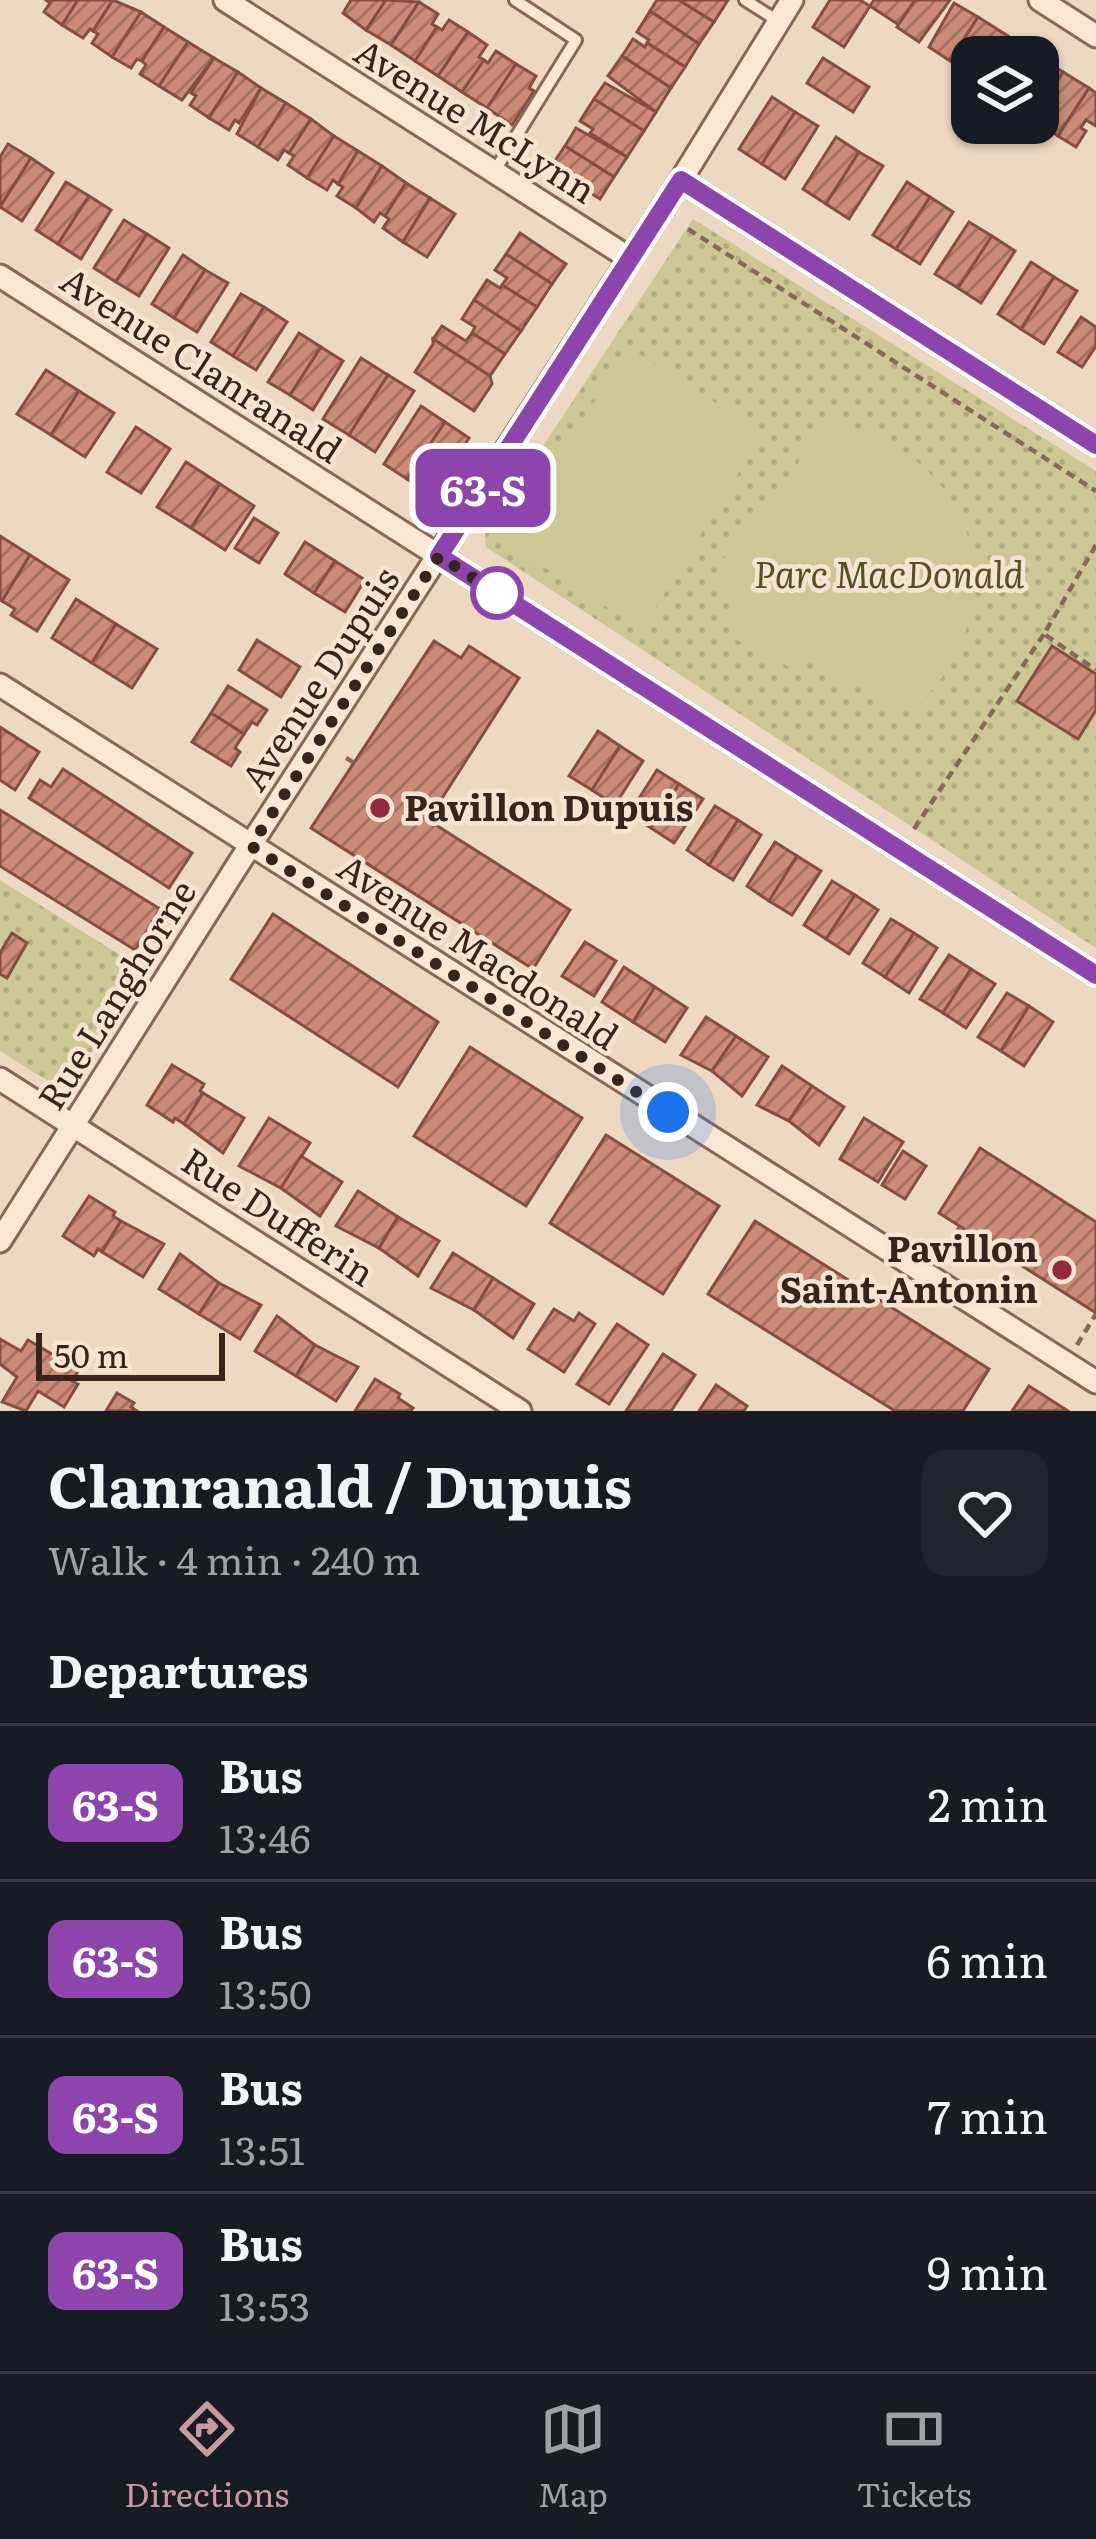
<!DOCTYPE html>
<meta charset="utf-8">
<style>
:root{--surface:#171b24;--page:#20242c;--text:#f1f3f6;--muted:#9ea1a6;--line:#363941;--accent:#c898a3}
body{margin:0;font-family:Literata,serif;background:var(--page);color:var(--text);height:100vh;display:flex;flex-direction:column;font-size:45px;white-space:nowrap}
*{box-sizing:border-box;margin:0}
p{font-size:39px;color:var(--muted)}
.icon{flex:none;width:66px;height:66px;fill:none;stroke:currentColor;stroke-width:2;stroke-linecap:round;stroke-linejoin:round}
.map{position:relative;height:1411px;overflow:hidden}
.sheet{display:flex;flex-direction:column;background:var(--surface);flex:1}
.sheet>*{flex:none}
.badge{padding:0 24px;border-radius:18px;font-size:42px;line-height:78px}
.controls{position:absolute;left:951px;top:36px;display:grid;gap:24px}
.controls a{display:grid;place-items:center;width:108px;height:108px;border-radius:24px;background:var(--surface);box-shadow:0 3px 9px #0004;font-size:60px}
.scale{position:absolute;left:36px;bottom:30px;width:189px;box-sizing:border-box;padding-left:12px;border:6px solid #37251d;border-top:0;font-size:33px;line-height:42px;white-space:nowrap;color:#37251d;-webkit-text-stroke:9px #f5e4d1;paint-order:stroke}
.you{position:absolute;width:60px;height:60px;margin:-30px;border:9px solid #fff;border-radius:50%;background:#1a73e8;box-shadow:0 0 0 18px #1a73e833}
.map>.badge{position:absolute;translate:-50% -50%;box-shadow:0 0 0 6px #fff}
h2{padding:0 48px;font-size:45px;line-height:108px}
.round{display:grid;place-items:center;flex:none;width:126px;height:126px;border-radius:24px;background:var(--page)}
.overview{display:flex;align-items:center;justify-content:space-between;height:204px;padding:0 48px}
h1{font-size:57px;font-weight:700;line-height:90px}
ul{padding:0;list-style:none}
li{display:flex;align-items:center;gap:36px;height:156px;padding:0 48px;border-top:3px solid var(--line)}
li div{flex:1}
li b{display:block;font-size:45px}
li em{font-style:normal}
li .badge{min-width:132px;font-weight:700;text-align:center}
.dock{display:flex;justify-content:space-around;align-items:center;height:168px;border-top:3px solid var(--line);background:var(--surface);font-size:33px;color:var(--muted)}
.dock a{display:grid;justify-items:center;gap:6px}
.dock .selected{color:var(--accent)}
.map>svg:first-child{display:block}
</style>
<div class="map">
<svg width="1096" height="1411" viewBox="0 0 1096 1411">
<defs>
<pattern id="park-dots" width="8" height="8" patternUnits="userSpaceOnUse" patternTransform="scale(3)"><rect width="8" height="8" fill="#cbc895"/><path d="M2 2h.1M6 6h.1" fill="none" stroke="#afac80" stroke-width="1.8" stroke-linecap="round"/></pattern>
<pattern id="building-hatch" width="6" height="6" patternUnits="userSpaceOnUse" patternTransform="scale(3)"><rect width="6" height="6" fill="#cb8b77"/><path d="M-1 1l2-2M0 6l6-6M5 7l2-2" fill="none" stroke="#a67161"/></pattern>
</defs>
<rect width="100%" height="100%" fill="#edd8c1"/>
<g fill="url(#park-dots)">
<polygon points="693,219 1096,471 1096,948 486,547 485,534"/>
<polygon points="0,880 144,970 73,1081 56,1086 0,1051"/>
</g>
<g fill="#cbc895">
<polygon points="630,348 763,433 642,630 502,540"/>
<path d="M824,420C976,446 1027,608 910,713L804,660L797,671L737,640L719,567L752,511L764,518Z"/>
</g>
<g fill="url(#building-hatch)" stroke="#864e3f" stroke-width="3">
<polygon points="46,0 78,0 62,25 44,12 50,3"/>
<polygon points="78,0 113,0 93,31 90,29 83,38 62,25"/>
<polygon points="113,0 141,12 112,57 92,43 98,34 93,31"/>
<polygon points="351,0 386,0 366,30 343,13"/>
<polygon points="386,0 419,2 391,45 366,30"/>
<polygon points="657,0 679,0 714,22 699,44 650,11"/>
<polygon points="679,0 728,0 714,22"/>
<polygon points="830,0 860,0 870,6 844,47 813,27"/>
<polygon points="874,0 915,0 899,25 870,6"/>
<polygon points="915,0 950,0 919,42 897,27"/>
<polygon points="419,2 438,14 432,24 437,27 415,61 391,45"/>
<polygon points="954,3 978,17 950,61 929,47"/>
<polygon points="650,11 699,44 685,67 647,43 649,40 637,32"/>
<polygon points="141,12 164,27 142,61 137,59 131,68 112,57"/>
<polygon points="978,17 1008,36 994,57 972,59 957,50"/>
<polygon points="449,20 468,32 438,76 415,61 437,27 442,30"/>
<polygon points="164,27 188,42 159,86 140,74 146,65 142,61"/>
<polygon points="468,32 487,45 479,57 484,60 462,92 438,76"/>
<polygon points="633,39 645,47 647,43 685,67 671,88 622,56"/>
<polygon points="188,42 214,58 182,100 159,86"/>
<polygon points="1015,42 1039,57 1038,59 1006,57"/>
<polygon points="496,51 516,64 487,108 462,92 484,60 488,63"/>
<polygon points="622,56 671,88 656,112 608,76"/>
<polygon points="1039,57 1063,72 1048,96 1040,91 1038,93"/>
<polygon points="214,58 238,72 209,118 190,105 196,96 191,93"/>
<polygon points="823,58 869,87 853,112 807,83"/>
<polygon points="516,64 536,76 529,88 534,91 512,125 487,108"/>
<polygon points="238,72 261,88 239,123 235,120 229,130 209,118"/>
<polygon points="1063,72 1089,88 1058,136 1043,126 1058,103 1048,96"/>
<polygon points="605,83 656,112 644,131 594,99"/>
<polygon points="261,88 286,103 258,147 237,134"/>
<polygon points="1089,88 1096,93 1096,126 1086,120 1081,128 1086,131 1076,147 1058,136"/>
<polygon points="772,97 795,112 762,164 739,149"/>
<polygon points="594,99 644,131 627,157 590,133 593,129 580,121"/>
<polygon points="286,103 311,119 289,153 284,150 278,160 258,147"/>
<polygon points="795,112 818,126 785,179 762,164"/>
<polygon points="311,119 334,136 307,178 288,165 294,156 289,153"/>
<polygon points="576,128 627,157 614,177 565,146"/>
<polygon points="334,136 358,151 338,184 333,180 327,190 307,178"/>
<polygon points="836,137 859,152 826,204 803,189"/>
<polygon points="8,144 31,158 0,207 0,157"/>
<polygon points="565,146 614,177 600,199 550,168"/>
<polygon points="358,151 382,166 356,208 337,196 343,187 338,184"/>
<polygon points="859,152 883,166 849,219 826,204"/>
<polygon points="31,158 53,173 22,221 0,207"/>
<polygon points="382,166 406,183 385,216 380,213 374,222 356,208"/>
<polygon points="66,182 89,196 58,244 36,230"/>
<polygon points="907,182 930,197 896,249 873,235"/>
<polygon points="406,183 430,198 403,242 383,228 389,219 385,216"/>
<polygon points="89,196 111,210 81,259 58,244"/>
<polygon points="930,197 953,212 920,264 896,249"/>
<polygon points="430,198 455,214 427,257 403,242"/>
<polygon points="124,220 147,234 116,282 94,268"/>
<polygon points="969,222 992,236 958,288 935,274"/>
<polygon points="520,233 566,264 552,284 506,254"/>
<polygon points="147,234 169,248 139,296 116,282"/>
<polygon points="992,236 1015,251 981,303 958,288"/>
<polygon points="506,254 552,284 537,307 502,285 507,278 495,270"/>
<polygon points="183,255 205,270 174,318 152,304"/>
<polygon points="1031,262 1054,277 1021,329 998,314"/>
<polygon points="205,270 228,283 197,332 174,318"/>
<polygon points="1054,277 1077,291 1044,344 1021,329"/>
<polygon points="487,280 500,288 502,285 537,307 521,331 474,300"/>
<polygon points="241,294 264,307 233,356 211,342"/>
<polygon points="474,300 521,331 505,354 472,333 475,327 462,319"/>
<polygon points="264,307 287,322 256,370 233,356"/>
<polygon points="1081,317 1096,327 1096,346 1082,367 1058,352"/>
<polygon points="442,326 466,341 472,333 505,354 490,376 433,339"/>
<polygon points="299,333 321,347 290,395 268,382"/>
<polygon points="433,339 490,376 492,384 474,411 415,372 433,344"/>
<polygon points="321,347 343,361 313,410 290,395"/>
<polygon points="361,358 388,375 349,435 323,419"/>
<polygon points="46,370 79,391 51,435 17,414"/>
<polygon points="388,375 414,391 375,452 349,435"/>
<polygon points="79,391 114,413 85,457 51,435"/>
<polygon points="421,406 445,422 407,479 384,464"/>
<polygon points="445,422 469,438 432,495 407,479"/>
<polygon points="136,427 170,449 141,493 107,472"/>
<polygon points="186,462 220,484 191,528 157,507"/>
<polygon points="220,484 254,506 225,550 191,528"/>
<polygon points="254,518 278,533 259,563 235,548"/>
<polygon points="0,536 30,555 2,601 0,599"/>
<polygon points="305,542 335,561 314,593 285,574"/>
<polygon points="30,555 69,580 37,631 11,615 15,609 2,601"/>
<polygon points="335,561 365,580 345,612 314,593"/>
<polygon points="76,599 116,624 92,663 52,638"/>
<polygon points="116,624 157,649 132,688 92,663"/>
<polygon points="257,640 300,667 281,697 239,670"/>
<polygon points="434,641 461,658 469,646 519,678 428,820 570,910 533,969 311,828"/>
<polygon points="1052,646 1096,674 1096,710 1078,739 1017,701"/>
<polygon points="228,686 267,710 257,725 252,722 244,734 211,713"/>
<polygon points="211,713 244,734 235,748 240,752 231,766 192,742"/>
<polygon points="0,727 39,752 15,790 0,780"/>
<polygon points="598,731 620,746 592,790 569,776"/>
<polygon points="620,746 643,761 615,805 592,790"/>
<polygon points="63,769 192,853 169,888 29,798 40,780 51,787"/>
<polygon points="657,770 679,784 651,828 629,814"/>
<polygon points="679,784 703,799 674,843 651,828"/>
<polygon points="715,806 738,820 709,865 687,850"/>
<polygon points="0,810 160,909 135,950 0,866"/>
<polygon points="738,820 761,835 733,880 709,865"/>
<polygon points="775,842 797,856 769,901 747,886"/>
<polygon points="797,856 821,871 792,915 769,901"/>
<polygon points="832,881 855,895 826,939 804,925"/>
<polygon points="855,895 878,910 849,954 826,939"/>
<polygon points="273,914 438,1022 398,1087 231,979"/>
<polygon points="891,919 914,933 885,977 863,963"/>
<polygon points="12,933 27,943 7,978 0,974 0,953"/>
<polygon points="914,933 937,948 909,993 885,977"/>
<polygon points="585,942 616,961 594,996 562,976"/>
<polygon points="949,955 971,969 943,1013 920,999"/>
<polygon points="624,967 655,987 633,1022 602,1002"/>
<polygon points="971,969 995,984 966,1028 943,1013"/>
<polygon points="655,987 687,1008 665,1042 633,1022"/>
<polygon points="1007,993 1029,1006 1001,1051 978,1037"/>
<polygon points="1029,1006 1053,1022 1024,1066 1001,1051"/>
<polygon points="706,1017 736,1036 712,1071 681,1055"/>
<polygon points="736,1036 768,1057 742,1096 712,1071"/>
<polygon points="470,1047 582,1118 526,1206 414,1136"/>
<polygon points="172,1065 204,1084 200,1091 203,1093 184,1124 175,1118 173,1122 147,1105"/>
<polygon points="782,1066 812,1086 789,1121 757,1105"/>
<polygon points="812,1086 844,1107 819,1145 789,1121"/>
<polygon points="203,1093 244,1118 223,1153 184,1124"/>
<polygon points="269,1118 310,1143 281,1188 239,1166"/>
<polygon points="864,1118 903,1142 878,1182 840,1159"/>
<polygon points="606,1135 719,1206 663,1294 550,1223"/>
<polygon points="980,1148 1096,1222 1096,1313 939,1213"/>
<polygon points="903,1151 926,1166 905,1199 882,1185"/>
<polygon points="301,1156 342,1182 320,1216 281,1188"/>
<polygon points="358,1191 398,1217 379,1248 336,1226"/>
<polygon points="89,1196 115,1212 113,1216 121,1221 102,1252 98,1249 94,1256 63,1236"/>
<polygon points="398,1217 439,1241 418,1276 379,1248"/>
<polygon points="121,1221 164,1244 143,1277 102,1252"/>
<polygon points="755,1221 989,1369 963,1411 895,1411 708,1294"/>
<polygon points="453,1253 493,1278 474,1310 431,1288"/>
<polygon points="180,1254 219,1283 199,1314 159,1289"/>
<polygon points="493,1278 534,1304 513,1338 474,1310"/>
<polygon points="219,1283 261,1305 240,1339 199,1314"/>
<polygon points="554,1309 574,1321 579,1313 595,1324 564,1372 528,1349"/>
<polygon points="277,1316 315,1345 296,1376 255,1351"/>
<polygon points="617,1324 648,1345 609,1404 577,1384"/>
<polygon points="0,1339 21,1351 28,1340 79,1370 72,1381 78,1384 64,1407 38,1391 26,1411 2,1402 17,1377 0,1364"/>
<polygon points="315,1345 358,1367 336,1401 296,1376"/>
<polygon points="663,1354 695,1375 671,1411 626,1411"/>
<polygon points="375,1379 400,1394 398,1398 413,1408 411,1411 355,1411"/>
<polygon points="716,1385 747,1406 744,1411 699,1411"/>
<polygon points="1029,1386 1068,1411 1012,1411"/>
<polygon points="117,1393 134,1403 131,1407 137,1411 106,1411"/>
</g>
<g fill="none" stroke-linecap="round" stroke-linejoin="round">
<g stroke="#876959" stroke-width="16">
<g id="lane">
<polyline points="745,0 778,21"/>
<polyline points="494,172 576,40 515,0"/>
</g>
</g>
<g stroke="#876959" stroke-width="27">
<g id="street">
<polyline points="225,0 629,258"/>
<polyline points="1040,0 1096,36"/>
<polyline points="681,180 1096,445"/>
<polyline points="0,276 1096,975"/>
<polyline points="0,685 1096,1382"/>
<polyline points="0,1079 520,1411"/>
<polyline points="0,1241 237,866 681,180 792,0"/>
</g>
</g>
<g stroke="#876959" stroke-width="4.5" stroke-dasharray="9 6" stroke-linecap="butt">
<polyline points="688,229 1096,491"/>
<polyline points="1096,545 1044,634 1096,670"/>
<polyline points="346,758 356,764"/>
<polyline points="914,829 1044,634"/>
<polyline points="941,1258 960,1227"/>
<polyline points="1077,1345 1096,1314"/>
</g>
<use href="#lane" stroke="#f8e7d4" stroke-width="10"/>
<use href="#street" stroke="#f8e7d4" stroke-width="21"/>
</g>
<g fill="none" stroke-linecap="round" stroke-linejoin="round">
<g stroke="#fff" stroke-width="27">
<polyline id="line" points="1096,445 681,180 439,556 1096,975"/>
</g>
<use href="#line" stroke="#8e44ad" stroke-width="18"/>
<polyline stroke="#37251d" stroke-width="12" stroke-dasharray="0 21.6" points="497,593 503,597 439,556 251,846 668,1112"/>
</g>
<circle fill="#fff" stroke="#8e44ad" stroke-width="6" cx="497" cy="593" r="24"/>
<g fill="#95293e" stroke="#f5e4d1" stroke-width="4.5">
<circle cx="380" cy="808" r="12"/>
<circle cx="1062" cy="1270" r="12"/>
</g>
<g text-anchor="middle" stroke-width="9" stroke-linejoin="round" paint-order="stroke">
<g font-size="36" fill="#37251d" stroke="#f5e4d1">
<text transform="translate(475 121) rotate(32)" y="13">Avenue McLynn</text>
<text transform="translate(201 365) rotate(33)" y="13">Avenue Clanranald</text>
<text transform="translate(320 679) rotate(-57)" y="13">Avenue Dupuis</text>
<text transform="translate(478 952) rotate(33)" y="13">Avenue Macdonald</text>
<text transform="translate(117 995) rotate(-58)" y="13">Rue Langhorne</text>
<text transform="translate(278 1217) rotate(33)" y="13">Rue Dufferin</text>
</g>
<g font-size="36" font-style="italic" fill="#505324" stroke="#f5e4d1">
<text x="889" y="588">Parc MacDonald</text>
</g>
<g font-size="36" font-weight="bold" fill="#37251d" stroke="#f5e4d1" text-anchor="start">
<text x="404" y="821">Pavillon Dupuis</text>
<text x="1038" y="1262" text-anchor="end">Pavillon<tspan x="1038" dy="41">Saint-Antonin</tspan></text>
</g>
</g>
</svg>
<div class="controls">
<a><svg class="icon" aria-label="layers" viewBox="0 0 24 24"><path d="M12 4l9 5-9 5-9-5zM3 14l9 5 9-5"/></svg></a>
</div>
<div class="scale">50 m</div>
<div class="you" style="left:668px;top:1112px"></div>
<b class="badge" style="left:483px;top:488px;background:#8e44ad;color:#fff">63-S</b>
</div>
<section class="sheet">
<div class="overview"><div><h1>Clanranald / Dupuis</h1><p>Walk · 4 min · 240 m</p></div><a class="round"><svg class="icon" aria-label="heart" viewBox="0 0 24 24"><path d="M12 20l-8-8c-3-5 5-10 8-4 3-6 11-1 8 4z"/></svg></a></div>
<h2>Departures</h2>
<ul>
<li><span class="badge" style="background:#8e44ad;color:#fff">63-S</span><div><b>Bus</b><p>13:46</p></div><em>2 min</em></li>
<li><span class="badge" style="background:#8e44ad;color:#fff">63-S</span><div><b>Bus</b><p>13:50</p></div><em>6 min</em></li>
<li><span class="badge" style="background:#8e44ad;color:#fff">63-S</span><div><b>Bus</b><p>13:51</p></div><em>7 min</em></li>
<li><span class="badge" style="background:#8e44ad;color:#fff">63-S</span><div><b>Bus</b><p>13:53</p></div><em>9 min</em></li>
</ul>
</section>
<nav class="dock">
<a class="selected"><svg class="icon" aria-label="directions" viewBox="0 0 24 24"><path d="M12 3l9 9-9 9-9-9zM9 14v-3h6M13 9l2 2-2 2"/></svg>Directions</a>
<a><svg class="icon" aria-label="map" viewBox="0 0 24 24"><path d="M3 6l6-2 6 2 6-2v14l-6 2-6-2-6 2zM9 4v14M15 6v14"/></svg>Map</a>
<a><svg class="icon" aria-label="tickets" viewBox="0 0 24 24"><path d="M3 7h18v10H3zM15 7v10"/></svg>Tickets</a>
</nav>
